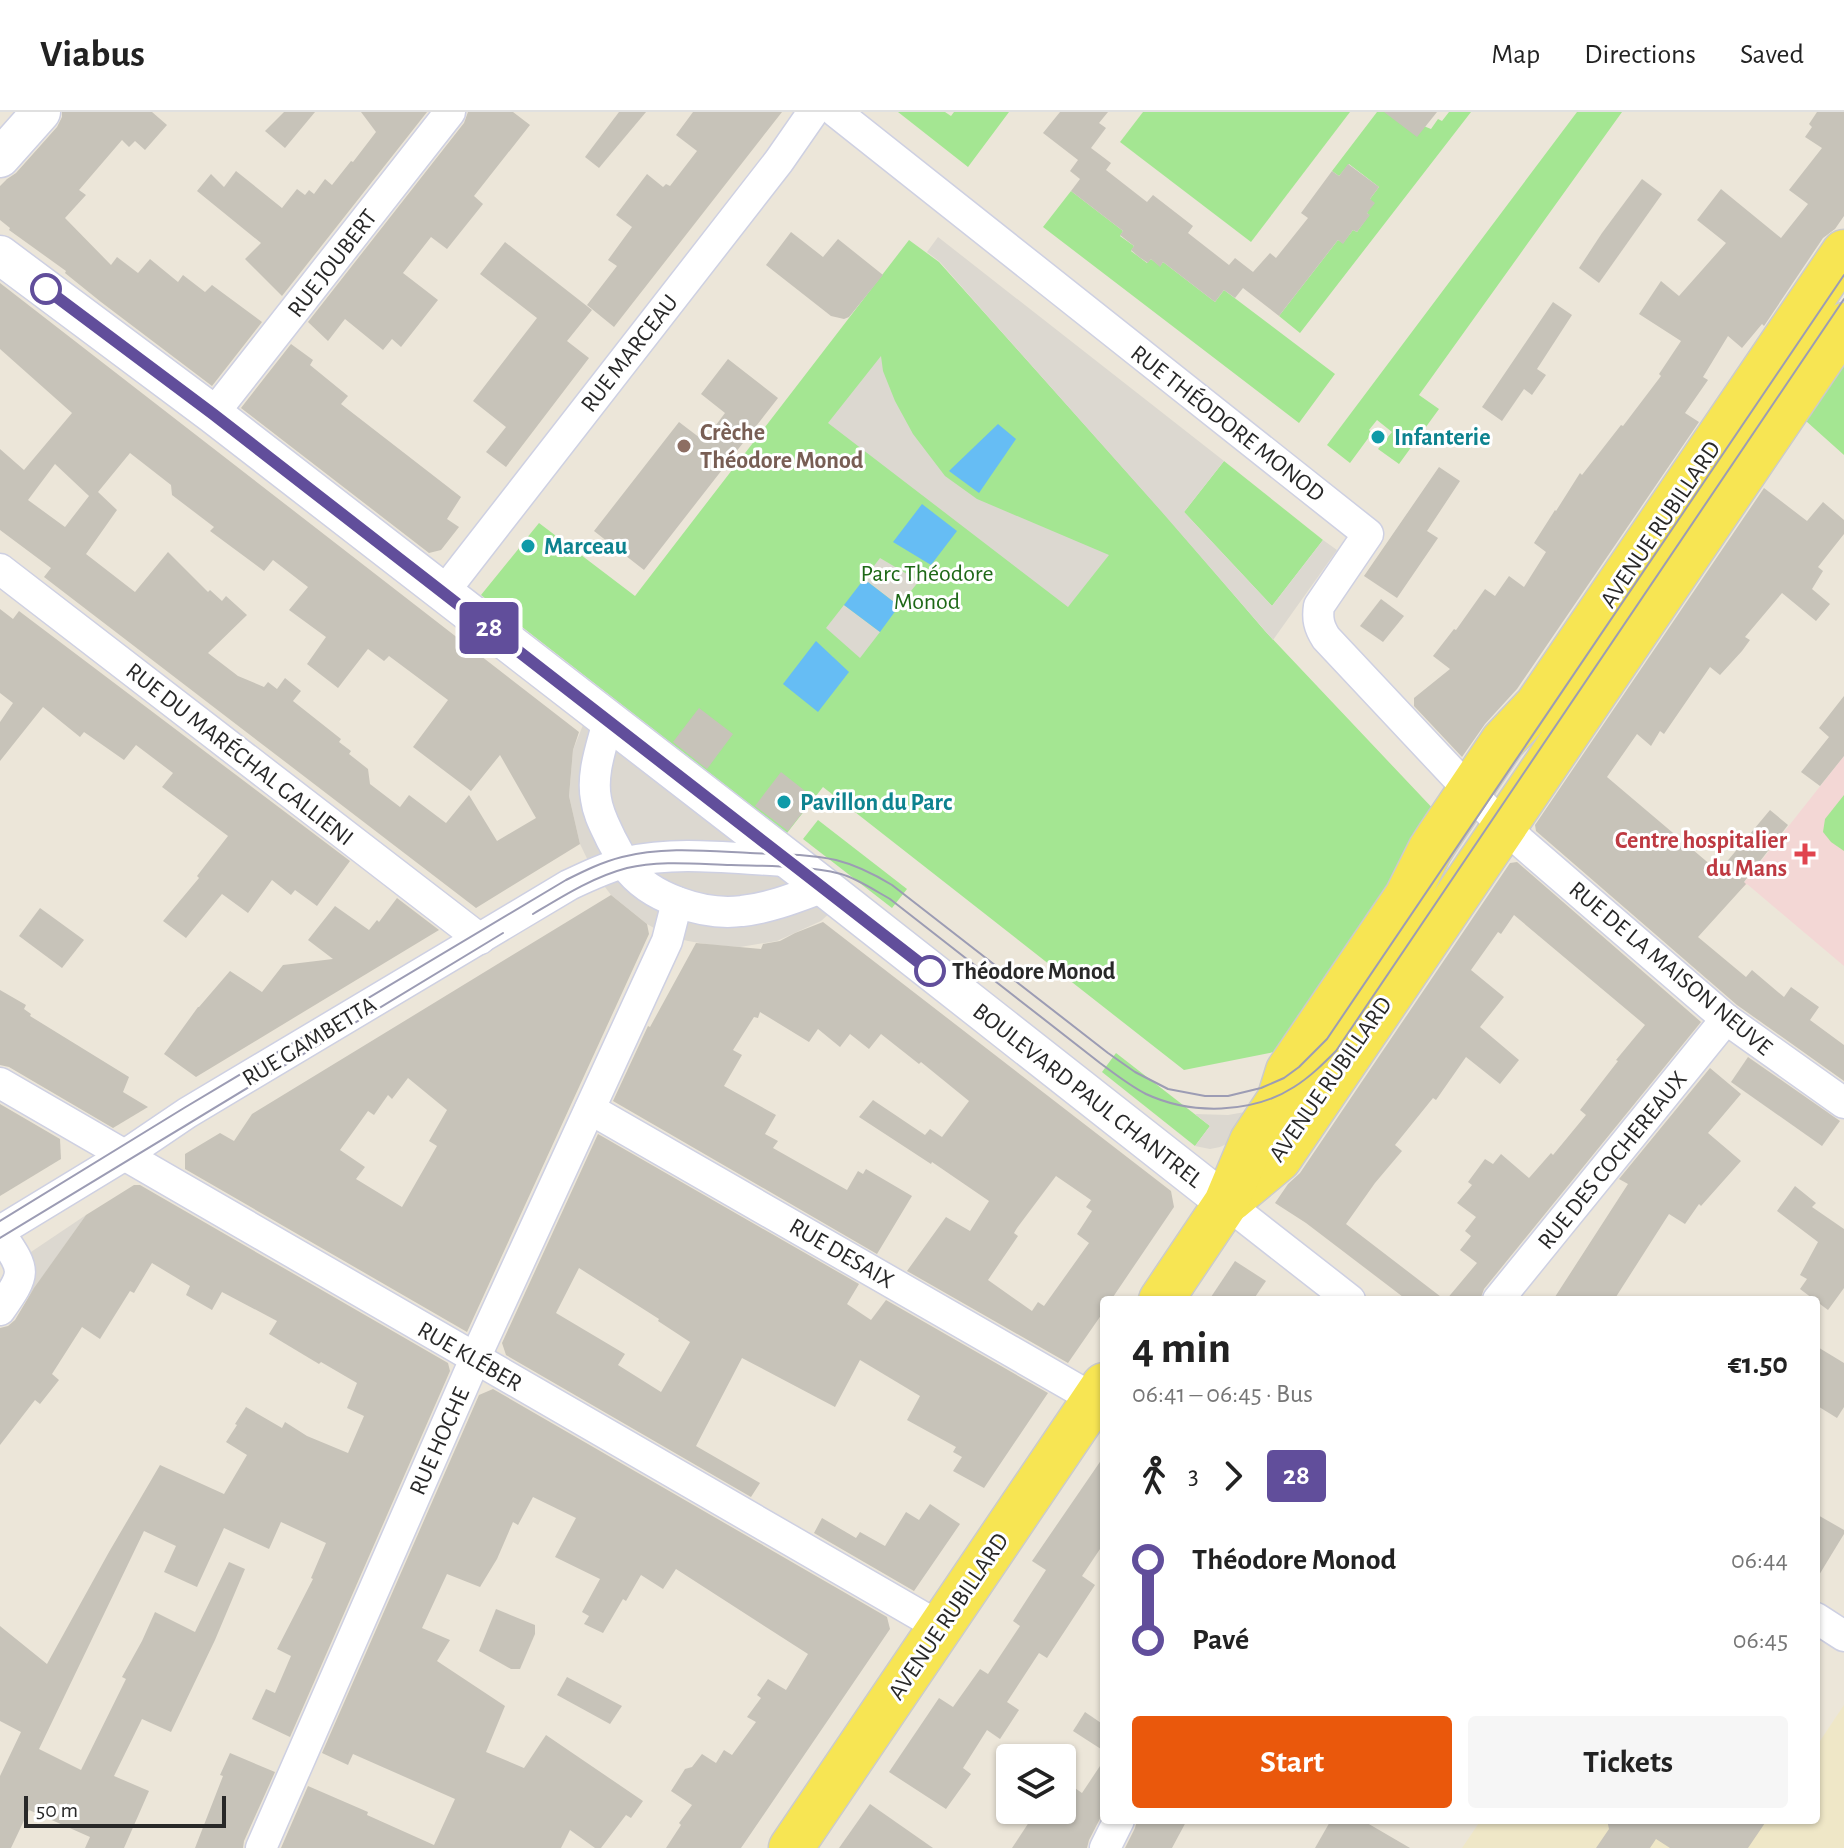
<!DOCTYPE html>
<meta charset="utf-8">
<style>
:root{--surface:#fff;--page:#f6f6f6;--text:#222;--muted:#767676;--line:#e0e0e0;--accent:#ea580c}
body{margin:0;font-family:"Alegreya Sans",sans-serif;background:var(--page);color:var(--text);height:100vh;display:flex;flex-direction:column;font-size:30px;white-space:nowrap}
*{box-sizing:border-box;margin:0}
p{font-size:26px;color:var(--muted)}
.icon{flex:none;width:44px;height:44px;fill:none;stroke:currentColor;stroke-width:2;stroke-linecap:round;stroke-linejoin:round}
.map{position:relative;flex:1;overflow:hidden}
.sheet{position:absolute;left:1100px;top:1184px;width:720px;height:528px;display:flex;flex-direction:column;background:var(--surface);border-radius:8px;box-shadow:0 2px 6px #0004}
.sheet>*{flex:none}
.badge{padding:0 16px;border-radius:6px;font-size:28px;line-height:52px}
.controls{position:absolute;left:996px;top:1632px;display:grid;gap:16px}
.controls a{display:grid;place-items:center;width:80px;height:80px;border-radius:8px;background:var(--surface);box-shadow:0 2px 6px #0004;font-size:40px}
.scale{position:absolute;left:24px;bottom:20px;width:202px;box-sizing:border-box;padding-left:8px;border:4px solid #282828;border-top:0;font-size:22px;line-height:28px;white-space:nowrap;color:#282828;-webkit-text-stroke:6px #fff;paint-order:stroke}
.map>.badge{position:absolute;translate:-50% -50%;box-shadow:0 0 0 4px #fff}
.legs{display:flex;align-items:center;gap:12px;height:88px;padding:0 32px;font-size:26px}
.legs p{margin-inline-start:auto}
.overview{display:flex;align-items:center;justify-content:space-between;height:136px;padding:0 32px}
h1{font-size:44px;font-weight:700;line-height:60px}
.button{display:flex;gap:16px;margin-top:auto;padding:16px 32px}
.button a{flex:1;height:92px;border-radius:8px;background:var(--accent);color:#fff;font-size:32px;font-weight:700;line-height:92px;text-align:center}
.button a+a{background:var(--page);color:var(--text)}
ul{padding:0 32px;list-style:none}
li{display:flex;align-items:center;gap:28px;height:80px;font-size:30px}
li i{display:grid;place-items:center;width:12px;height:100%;margin:0 10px;background:currentColor}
li i::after{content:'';width:20px;height:20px;margin:-10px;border:6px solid;border-radius:50%;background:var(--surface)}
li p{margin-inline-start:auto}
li:first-child i{background:linear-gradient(#0000 50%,currentColor 0)}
li:last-child i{background:linear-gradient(currentColor 50%,#0000 0)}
header{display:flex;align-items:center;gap:48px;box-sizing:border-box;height:112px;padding:0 40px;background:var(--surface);border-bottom:2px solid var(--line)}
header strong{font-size:38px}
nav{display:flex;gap:44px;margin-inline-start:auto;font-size:28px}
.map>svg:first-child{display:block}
</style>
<header>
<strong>Viabus</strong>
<nav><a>Map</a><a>Directions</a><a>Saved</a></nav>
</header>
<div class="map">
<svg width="1844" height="1736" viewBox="0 0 1844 1736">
<rect width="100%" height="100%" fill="#ece6d9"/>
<polygon fill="#efe7c7" points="1844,1593 1844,1736 1462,1736 1481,1708 1816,1708 1816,1635"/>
<polygon fill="#f3d7d5" points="1844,644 1844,854 1747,772 1740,778 1739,777"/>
<g fill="#a4e692">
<polygon points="898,0 945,0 951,4 954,0 1009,0 968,55"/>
<polygon points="1143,0 1350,0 1251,130 1120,30"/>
<polygon points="1377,0 1389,0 1431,17 1438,7 1442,9 1449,0 1471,0 1300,221 1279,204 1338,128 1343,131 1353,118 1357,120 1369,103 1367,101 1370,87 1379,75 1349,52 1339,64 1332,59"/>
<polygon points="1577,0 1622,0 1419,283 1439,297 1399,352 1378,337 1392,320 1377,308 1369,318 1372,321 1350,351 1327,333"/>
<polygon points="1071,79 1123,119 1120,124 1134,134 1131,139 1147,151 1151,147 1160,154 1163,150 1215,190 1224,178 1335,262 1299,311 1043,115"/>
<polygon points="909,128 939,150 1168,406 1265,519 1438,702 1274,940 1184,958 823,675 787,721 481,483 520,435 530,442 535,434 526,427 539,411 635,484"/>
<polygon points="1844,252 1844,343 1806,309"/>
<polygon points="1224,349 1323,428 1272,494 1184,400"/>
<polygon points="1844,683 1844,739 1831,730 1823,720 1825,707"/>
<polygon points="818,708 907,777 892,796 803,727"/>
<polygon points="1116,941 1210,1014 1195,1034 1102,960"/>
</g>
<g fill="#dcd8d0">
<polygon points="938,125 1224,349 1184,400 1272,494 1323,428 1337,438 1273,528 1161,399 976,191 940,150 927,140"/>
<polygon points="881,244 883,259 895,289 913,322 945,364 977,387 1109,443 1068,495 828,311"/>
<polygon points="880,446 919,469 899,494 864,467"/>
<polygon points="844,493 880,520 860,546 826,516"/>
<polygon points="585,608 832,799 821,809 777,829 740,835 712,833 688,829 668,824 647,812 611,783 593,759 580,732 569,684 573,638"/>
<polygon points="1251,999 1233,1029 1220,1035 1210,1037 1195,1034 1210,1014 1195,1002 1228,1003"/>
<polygon points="86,1103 24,1191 16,1185 22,1146"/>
</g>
<g fill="#66bdf4">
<polygon points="998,312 1016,327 979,381 949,359"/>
<polygon points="922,392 957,419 931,453 893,430"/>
<polygon points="864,467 899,494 880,520 844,493"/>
<polygon points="816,529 849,560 818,600 783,572"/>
</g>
<g fill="#c7c3b9" fill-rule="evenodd">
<polygon points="62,0 152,0 167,13 145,38 135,29 129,35 122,28 79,78 86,83 65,106 111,153 117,145 138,161 150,147 178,170 183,163 205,180 212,173 262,210 212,274 101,190 65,161 66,159 9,118 10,116 0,108 0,74 7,67 16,61 57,15 62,5"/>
<polygon points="284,0 315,0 285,36 265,19"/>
<polygon points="361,0 427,0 282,184 245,147 261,131 197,79 211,62 224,75 236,59 282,96 297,77 305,83 309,78 314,82 325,67 332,73 351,49 353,50 376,20"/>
<polygon points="468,0 513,0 530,13 474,84 483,92 447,137 431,125 403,161 438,188 401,235 392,227 383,238 345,207 328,229 308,210 464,11"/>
<polygon points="619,0 646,0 599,56 585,45"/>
<polygon points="693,0 782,0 614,215 587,193 617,154 608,148 632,115 616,103 647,62 663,75 666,72 670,74 697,39 676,23"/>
<polygon points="1060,0 1108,0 1099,11 1106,16 1091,36 1111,51 1106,58 1147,90 1153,83 1193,114 1188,121 1229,153 1235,146 1253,160 1270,141 1276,146 1308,106 1301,101 1332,59 1339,64 1348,52 1379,75 1370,87 1375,91 1367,101 1370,103 1357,120 1353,118 1343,132 1338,128 1279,204 1243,176 1235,186 1224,178 1215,190 1163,150 1160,155 1151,147 1148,151 1139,145 1131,138 1134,134 1120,123 1123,119 1071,79 1080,67 1070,59 1078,48 1043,21"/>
<polygon points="1384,0 1437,0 1417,25"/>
<polygon points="1817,0 1844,0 1844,104 1835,117 1823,126 1764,214 1762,212 1742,236 1728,224 1703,265 1708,268 1685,301 1699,310 1517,577 1485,612 1462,645 1414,594 1414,586 1450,557 1433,544 1454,517 1456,518 1485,477 1495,484 1509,464 1524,475 1546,440 1534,431 1555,398 1556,399 1580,361 1582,363 1621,313 1623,314 1661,264 1659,262 1681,229 1639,202 1661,169 1679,184 1726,131 1697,108 1721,77 1781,126 1808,92 1789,78 1822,36 1805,25 1812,15 1809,12"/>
<polygon points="1642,67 1662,82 1599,171 1579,156 1602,121"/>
<polygon points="791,120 823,145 838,127 883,163 849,205 844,207 831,204 766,153"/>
<polygon points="505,130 592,198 567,229 589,246 506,355 486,340 506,315 473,289 537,206 480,162"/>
<path d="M0,171L579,620L573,638L569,684L580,732L476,796L44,465L51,456L0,418V337L24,358L72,301L0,237ZM130,341L171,373L172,383L214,415L210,419L264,459L273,448L308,475L289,498L326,525L307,552L338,576L368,537L384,549L389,544L448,588L413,635L471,679L500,643L536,706L497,729L469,683L446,711L409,683L400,695L370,672L368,657L349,642L351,639L339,630L341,627L293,589L301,579L285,566L277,577L268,570L264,575L238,564L208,541L247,503L226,484L222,489L210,478L208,480L168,440L135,480L86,442L117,398L98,380ZM55,352L89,384L65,415L28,388Z"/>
<polygon points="1553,190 1572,203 1537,257 1546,263 1532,283 1524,277 1502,309 1482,295"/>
<polygon points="291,232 313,248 310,253 348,284 341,292 461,385 447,407 459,415 441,438 429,441 241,296"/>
<polygon points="728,247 778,286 644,458 594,419 679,310 704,329 725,301 701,282"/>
<polygon points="1439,355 1460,369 1427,419 1438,426 1397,486 1364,464"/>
<polygon points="1764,376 1807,409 1823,390 1844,408 1844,422 1818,455 1823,459 1812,477 1830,492 1816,509 1782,481 1745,525 1750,528 1742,539 1720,563 1710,555 1664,622 1660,619 1651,634 1637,622 1607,665 1712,754 1718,748 1724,753 1770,698 1788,713 1744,770 1746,772 1698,825 1746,865 1752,858 1784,885 1791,875 1819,895 1810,908 1844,933 1844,969 1737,893 1536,719 1535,713"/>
<polygon points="1381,487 1404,504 1383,530 1360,514"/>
<polygon points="0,497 13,507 19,499 350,749 317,794 295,778 291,783 272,768 248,801 222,782 186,826 163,809 199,766 197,764 228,724 162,675 173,661 136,633 124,648 84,620 80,625 43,595 0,649 0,610 13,591 0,581"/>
<polygon points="1844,584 1844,644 1820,674 1801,660 1829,625 1819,616"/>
<polygon points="699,596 733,622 707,657 673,630"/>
<polygon points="781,660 814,686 788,719 755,694"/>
<polygon points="1517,750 1701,910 1484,1177 1480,1188 1446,1188 1477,1151 1460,1138 1471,1124 1465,1119 1476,1105 1457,1091 1472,1073 1468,1070 1485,1047 1493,1052 1501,1042 1529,1066 1551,1041 1553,1043 1586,1003 1580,998 1618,949 1616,948 1645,913 1514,803 1501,822 1498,820 1471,858 1504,885 1480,915 1519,948 1500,972 1466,945 1436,988 1433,986 1395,1033 1402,1039 1375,1071 1346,1112 1445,1188 1407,1188 1306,1111 1275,1091 1288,1072 1300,1061 1510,751"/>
<path d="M611,783L647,812L649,822L467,1220L185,1057V1042L220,1021L234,1029L252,1002ZM408,966L447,998L429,1029L437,1034L402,1095L356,1067L365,1055L340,1038L368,999L374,1003L388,983L392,987Z"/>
<polygon points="397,786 439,818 196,965 164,942 198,895 199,895 230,859 262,880 283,853 333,847 308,828 335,794 369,818 377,808 379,810"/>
<polygon points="40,796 84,828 62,856 19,824"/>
<path d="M823,810L1171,1079L1174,1095L1111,1188H1104V1199L1068,1251L907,1159L946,1105L970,1119L989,1089L932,1050L931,1052L859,1005L873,988L925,1023L930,1017L942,1025L969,989L921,950L919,952L881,922L869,937L850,922L840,935L818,917L809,930L760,900L758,906L754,905L733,938L742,943L724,974L776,1003L765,1022L778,1029L773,1036L847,1078L858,1059L863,1062L866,1057L912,1084L877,1142L613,989L648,914L650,915L696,831L761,837L763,832L780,829L795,821ZM1056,1064L1091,1088L1086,1095L1092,1099L1077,1122L1089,1131L1044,1194L1038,1190L1032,1199L988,1168L1018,1124L1014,1121L1017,1116Z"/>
<polygon points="0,878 26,893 24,897 31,902 30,904 129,965 123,980 148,995 113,1016 9,955 0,953"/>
<polygon points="1748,945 1840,1009 1822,1034 1731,970"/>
<polygon points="1710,956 1741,982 1708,1021 1741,1049 1701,1094 1699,1092 1685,1112 1669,1102 1614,1188 1553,1188 1628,1072 1619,1067"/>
<polygon points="0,992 60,1027 61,1047 0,1084"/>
<path d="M598,1022L859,1172L847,1192L871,1208L886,1188L1048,1281L984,1376L953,1359L962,1345L953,1340L956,1335L907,1308L920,1284L860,1248L835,1295L742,1246L696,1334L760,1371L751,1385L506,1243L502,1231ZM579,1156L659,1207L658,1209L690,1230L661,1280L618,1253L625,1242L556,1201Z"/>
<polygon points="134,1073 140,1073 448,1251 450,1259 290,1625 252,1607 266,1577 275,1581 291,1544 277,1537 313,1467 311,1466 326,1431 281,1410 269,1437 224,1416 197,1475 164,1460 176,1434 144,1419 39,1637 81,1658 126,1567 122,1565 142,1529 155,1500 195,1520 229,1450 245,1457 215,1528 171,1620 142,1607 114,1664 149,1679 124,1736 85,1736 90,1725 29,1698 11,1736 0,1736 0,1664 21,1620 0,1609 0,1514 47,1552 109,1440 160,1353 224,1382 247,1343 226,1330 237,1313 235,1312 246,1295 282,1316 285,1310 307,1324 348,1341 364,1304 347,1296 357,1271 321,1250 319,1252 269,1222 277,1209 222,1180 212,1198 186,1183 190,1174 152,1151 134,1181 130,1179 100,1227 82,1215 52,1262 59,1268 40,1292 35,1288 0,1333 0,1216 8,1214 15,1208 34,1176 86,1103"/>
<polygon points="1795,1074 1816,1091 1812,1095 1844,1117 1844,1176 1828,1198 1800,1177 1807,1167 1800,1163 1818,1130 1777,1099"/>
<polygon points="1235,1149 1266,1169 1253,1188 1209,1188"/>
<polygon points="1816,1234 1844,1251 1844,1295 1837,1306 1816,1293"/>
<polygon points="493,1277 887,1505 890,1517 741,1736 666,1736 681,1713 679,1711 692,1693 671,1679 685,1657 692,1655 702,1642 716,1651 724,1638 732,1643 756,1610 747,1605 761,1586 757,1583 768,1567 786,1578 808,1542 676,1457 663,1477 641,1463 626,1489 623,1487 603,1521 584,1512 589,1504 582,1500 600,1467 555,1445 576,1406 533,1385 518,1413 513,1410 497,1447 480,1475 447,1462 422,1516 450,1528 437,1549 505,1594 486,1640 524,1656 546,1623 643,1689 631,1706 626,1703 601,1736 595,1736 570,1718 561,1736 281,1736 308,1674 368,1700 367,1703 434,1733 455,1687 353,1642 348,1653 322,1641 479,1283"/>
<polygon points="1104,1344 1104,1431 1082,1464 1095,1473 1047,1546 1039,1541 1007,1590 1019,1598 1000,1627 987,1618 963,1656 971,1662 946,1697 889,1660 939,1586 953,1595 980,1557 988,1562 1020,1514 1013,1509 1046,1458 1032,1449"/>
<polygon points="930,1392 960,1412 914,1479 814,1421 822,1406 856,1426 860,1420 885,1434 906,1400 919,1408"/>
<polygon points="1816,1402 1844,1418 1844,1422 1816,1468"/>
<polygon points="496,1497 535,1513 535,1522 520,1557 511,1557 479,1539"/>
<polygon points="567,1565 622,1594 610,1612 557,1583"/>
<polygon points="1085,1600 1104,1613 1104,1639 1073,1619"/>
<polygon points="230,1641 275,1660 244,1729 243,1736 195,1736 223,1664 220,1663"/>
<polygon points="1104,1648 1104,1699 1089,1728 1087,1736 1012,1736 1037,1698 1062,1698 1062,1667 1082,1681"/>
<polygon points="870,1692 933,1736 839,1736"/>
<polygon points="1137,1708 1187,1708 1172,1736 1125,1736 1135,1716"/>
<polygon points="1331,1708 1362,1708 1410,1736 1315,1736"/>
<polygon points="1607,1708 1767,1708 1748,1736 1670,1736 1656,1727 1650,1736 1596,1736 1609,1717"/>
</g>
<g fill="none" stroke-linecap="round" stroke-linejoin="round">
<g stroke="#ced0e2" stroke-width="33">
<g id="minor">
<path d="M836,0L1368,422L1319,494C1317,507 1319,515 1326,526L1494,705L1521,730L1726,907L1844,991"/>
<polyline points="213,302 450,0"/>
<polyline points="0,457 480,827"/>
<polyline points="443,481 779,49 813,0"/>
<path d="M608,609C602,634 591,661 596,687C598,702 605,714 611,727C616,736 621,746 626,754C649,786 704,804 742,799C770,796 797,785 824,775"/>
<polyline points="0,971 940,1515"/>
<polyline points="590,997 1094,1287"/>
<polyline points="1226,1091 1350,1188"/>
<path d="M0,1119L125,1043L187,1001L569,773C588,764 607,755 627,750C679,738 736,747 789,749"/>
<path d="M0,1121C26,1160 27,1159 0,1198"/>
<polyline points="1498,1188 1726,907"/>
<polyline points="1816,1506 1844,1524"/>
<polyline points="261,1736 482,1231 667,829 677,790"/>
<polyline points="1105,1736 1119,1708"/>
</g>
</g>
<g stroke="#ced0e2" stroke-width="41">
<g id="tertiary">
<polyline points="0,46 41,0"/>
<polyline points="0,143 213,302 824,775 1226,1091"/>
</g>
</g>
<g stroke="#cbcbcb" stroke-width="47">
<g id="primary">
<polyline points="1231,1087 1279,1047 1844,213"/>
<polyline points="1161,1188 1226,1091 1252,1029 1279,988 1288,959 1407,784 1430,738 1439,724 1503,629 1537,593 1844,140"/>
<polyline points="791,1736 1104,1273"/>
</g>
</g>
<use href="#minor" stroke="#fff" stroke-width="30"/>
<use href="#tertiary" stroke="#fff" stroke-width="38"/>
<use href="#primary" stroke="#f7e553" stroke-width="44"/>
<g stroke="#9c9cb4" stroke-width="2">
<path d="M533,802C563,784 593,765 627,756C659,748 697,752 731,753C767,754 805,753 841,762C858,767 874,778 890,787L1100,951C1115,962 1130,974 1146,982C1191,1003 1252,1002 1294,975C1310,965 1323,952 1336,939L1844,187"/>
<path d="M0,1109L184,996L566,768C584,759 602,750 622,745C663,734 709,739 750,741C779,742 808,742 836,748C856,753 874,762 892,773L1108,941L1135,960L1168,977L1205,984H1228L1261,976L1284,966L1299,955L1327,927L1844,163"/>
<polyline points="0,1126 503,821"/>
</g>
</g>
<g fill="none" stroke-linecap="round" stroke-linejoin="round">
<g stroke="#fff" stroke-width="18">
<polyline id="line-1" points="46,177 213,302 930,859"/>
</g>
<use href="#line-1" stroke="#614e9b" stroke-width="12"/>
</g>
<g fill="#fff" stroke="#614e9b" stroke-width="4">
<circle cx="46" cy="177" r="14"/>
<circle cx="930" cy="859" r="14"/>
</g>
<g fill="#0f9aa8" stroke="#fff" stroke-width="3">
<circle cx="1378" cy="325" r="8"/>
<circle cx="528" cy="434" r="8"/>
<circle cx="784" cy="690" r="8"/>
</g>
<circle fill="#8d6e63" stroke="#fff" stroke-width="3" cx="684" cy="334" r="8"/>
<path fill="#e0444e" stroke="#fff" stroke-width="3" d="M1801 730h8v8h8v8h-8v8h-8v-8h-8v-8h8z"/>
<g text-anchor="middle" stroke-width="6" stroke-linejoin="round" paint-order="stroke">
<g font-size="24" fill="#282828" stroke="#fff">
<text transform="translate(332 151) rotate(-52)" y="8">RUE JOUBERT</text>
<text transform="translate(629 241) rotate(-52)" y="8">RUE MARCEAU</text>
<text transform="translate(1228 311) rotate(38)" y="8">RUE THÉODORE MONOD</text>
<text transform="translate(1660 412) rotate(-56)" y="8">AVENUE RUBILLARD</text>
<text transform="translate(240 642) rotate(38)" y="8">RUE DU MARÉCHAL GALLIENI</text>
<text transform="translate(1671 856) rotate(40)" y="8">RUE DE LA MAISON NEUVE</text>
<text transform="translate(309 929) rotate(-31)" y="8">RUE GAMBETTA</text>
<text transform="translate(1330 967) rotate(-55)" y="8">AVENUE RUBILLARD</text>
<text transform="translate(1088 983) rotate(38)" y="8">BOULEVARD PAUL CHANTREL</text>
<text transform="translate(1612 1048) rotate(-51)" y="8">RUE DES COCHEREAUX</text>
<text transform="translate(842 1141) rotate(30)" y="8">RUE DESAIX</text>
<text transform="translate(470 1244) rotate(30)" y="8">RUE KLÉBER</text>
<text transform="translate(439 1329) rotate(-66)" y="8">RUE HOCHE</text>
<text transform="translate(948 1504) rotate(-56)" y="8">AVENUE RUBILLARD</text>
</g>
<g font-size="24" font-weight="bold" fill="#785e54" stroke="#fff" text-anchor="start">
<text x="700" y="328">Crèche<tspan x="700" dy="28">Théodore Monod</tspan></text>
</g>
<g font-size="24" font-weight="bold" fill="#0d838f" stroke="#fff" text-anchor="start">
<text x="1394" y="333">Infanterie</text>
<text x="544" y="442">Marceau</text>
<text x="800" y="698">Pavillon du Parc</text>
</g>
<g font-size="24" fill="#1d6816" stroke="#fff">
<text x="927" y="469">Parc Théodore<tspan x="927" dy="28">Monod</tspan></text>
</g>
<g font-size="24" font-weight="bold" fill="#be3a42" stroke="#fff" text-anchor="end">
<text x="1787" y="736">Centre hospitalier<tspan x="1787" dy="28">du Mans</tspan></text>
</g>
<g font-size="24" font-weight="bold" fill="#282828" stroke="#fff" text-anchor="start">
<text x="952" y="867">Théodore Monod</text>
</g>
</g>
</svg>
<div class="controls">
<a><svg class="icon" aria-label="layers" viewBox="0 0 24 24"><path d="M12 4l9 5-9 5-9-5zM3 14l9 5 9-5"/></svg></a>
</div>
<div class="scale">50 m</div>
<b class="badge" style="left:489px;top:516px;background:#614e9b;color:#fff">28</b>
<section class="sheet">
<div class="overview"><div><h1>4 min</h1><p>06:41 – 06:45 · Bus</p></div><b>€1.50</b></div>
<div class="legs"><svg class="icon" aria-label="walk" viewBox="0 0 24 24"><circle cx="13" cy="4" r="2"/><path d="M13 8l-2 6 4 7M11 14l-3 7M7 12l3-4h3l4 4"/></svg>3<svg class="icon" aria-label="forward" viewBox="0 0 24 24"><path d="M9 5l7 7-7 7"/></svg><b class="badge" style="background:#614e9b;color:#fff">28</b></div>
<ul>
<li><i style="color:#614e9b"></i><b>Théodore Monod</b><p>06:44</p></li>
<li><i style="color:#614e9b"></i><b>Pavé</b><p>06:45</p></li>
</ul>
<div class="button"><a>Start</a><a>Tickets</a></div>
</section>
</div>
